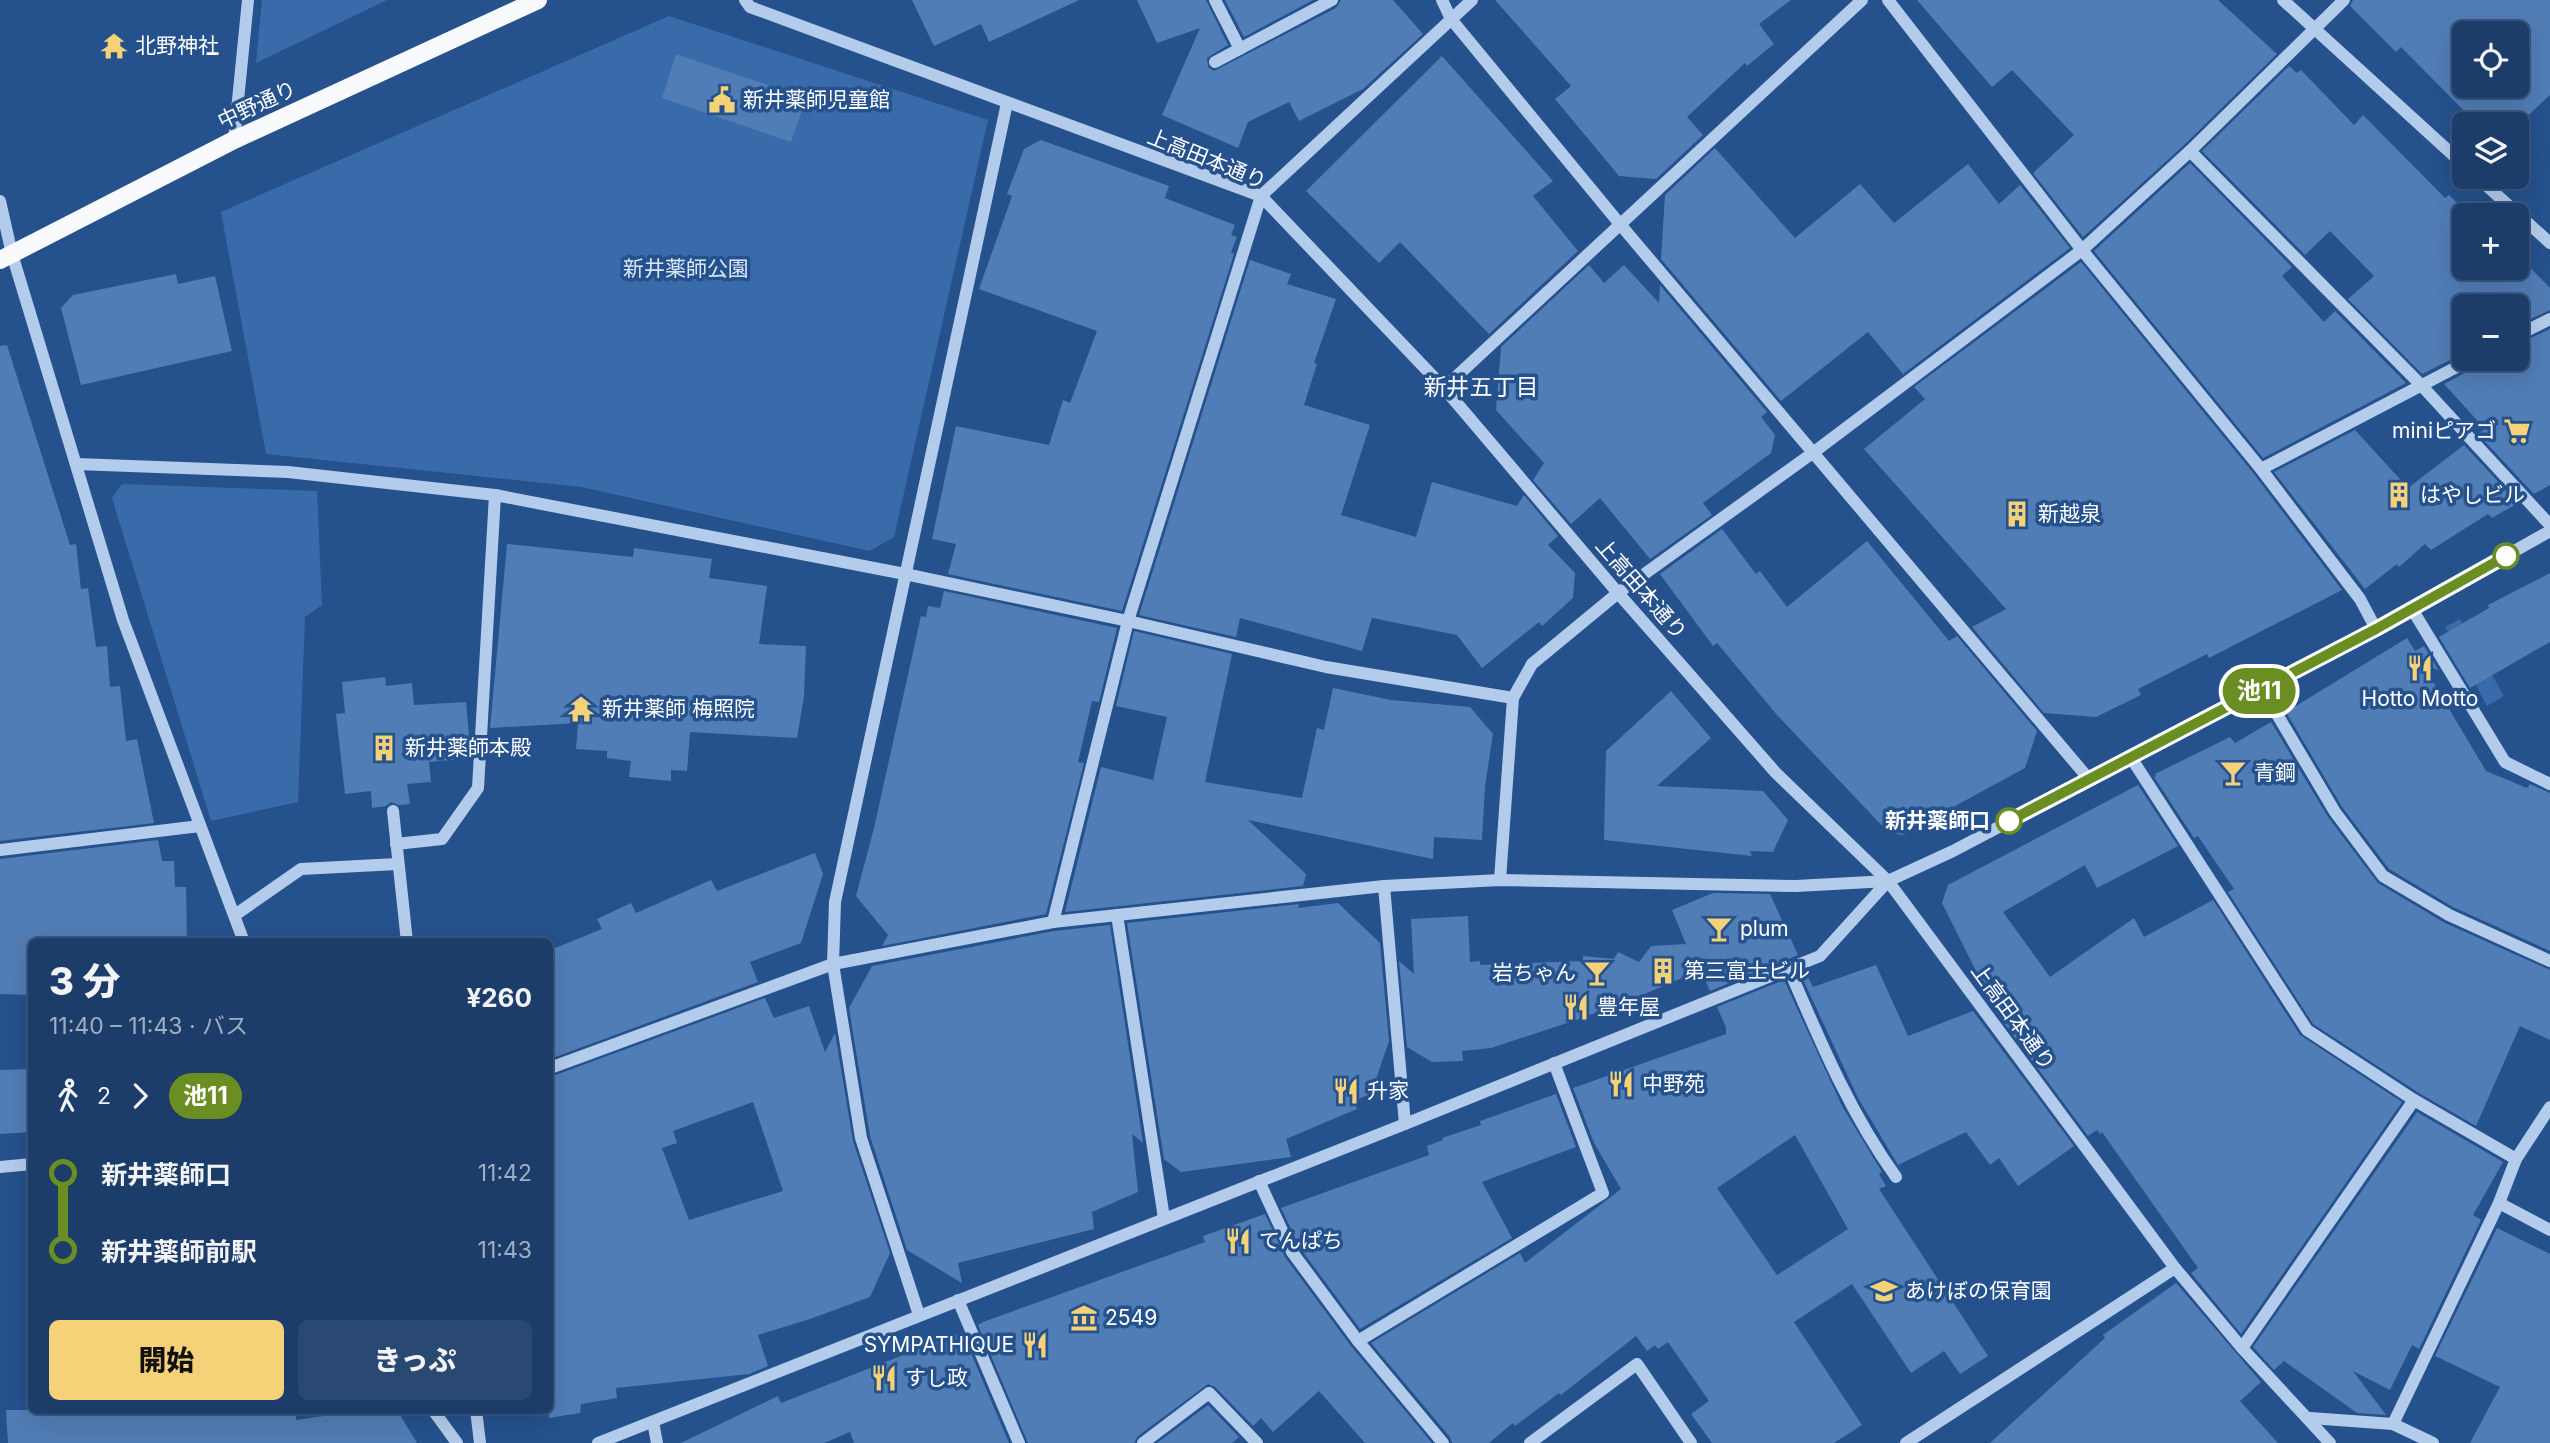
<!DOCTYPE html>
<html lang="ja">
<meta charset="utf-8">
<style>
:root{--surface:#1c3d6a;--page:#294872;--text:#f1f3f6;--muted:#a0aec1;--line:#3a567e;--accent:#f5d278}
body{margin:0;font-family:Inter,"Noto Sans JP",sans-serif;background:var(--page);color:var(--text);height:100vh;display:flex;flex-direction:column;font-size:26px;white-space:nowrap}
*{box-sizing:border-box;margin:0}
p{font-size:23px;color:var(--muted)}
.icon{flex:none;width:38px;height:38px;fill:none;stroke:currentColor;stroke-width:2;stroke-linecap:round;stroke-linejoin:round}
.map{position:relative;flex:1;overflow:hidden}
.panel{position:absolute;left:28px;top:938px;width:525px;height:476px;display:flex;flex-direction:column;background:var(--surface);border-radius:10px;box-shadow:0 7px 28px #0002,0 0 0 2px var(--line)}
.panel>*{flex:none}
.badge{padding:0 14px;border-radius:23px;font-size:24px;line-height:46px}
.controls{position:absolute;left:2452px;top:21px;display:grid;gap:14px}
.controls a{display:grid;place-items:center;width:77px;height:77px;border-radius:10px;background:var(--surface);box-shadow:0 7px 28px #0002,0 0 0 2px var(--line);font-size:35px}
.map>.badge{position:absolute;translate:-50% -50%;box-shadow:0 0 0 4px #fff}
.legs{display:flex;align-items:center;gap:10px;height:77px;padding:0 21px;font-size:23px}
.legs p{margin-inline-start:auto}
.headline{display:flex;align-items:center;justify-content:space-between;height:119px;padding:0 21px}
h1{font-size:38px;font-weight:800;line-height:52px}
.primary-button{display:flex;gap:14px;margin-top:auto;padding:14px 21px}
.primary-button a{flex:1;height:80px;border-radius:10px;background:var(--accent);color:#111;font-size:28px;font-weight:800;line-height:80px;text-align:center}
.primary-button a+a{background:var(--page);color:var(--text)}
ul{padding:0 21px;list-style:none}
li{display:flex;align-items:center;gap:24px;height:77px;font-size:26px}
li i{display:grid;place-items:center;width:10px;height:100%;margin:0 9px;background:currentColor}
li i::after{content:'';width:18px;height:18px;margin:-9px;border:5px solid;border-radius:50%;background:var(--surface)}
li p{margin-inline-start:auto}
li:first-child i{background:linear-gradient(#0000 50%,currentColor 0)}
li:last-child i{background:linear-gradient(currentColor 50%,#0000 0)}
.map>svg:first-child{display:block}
</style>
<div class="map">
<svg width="2550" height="1443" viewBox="0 0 2550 1443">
<rect width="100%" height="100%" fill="#25518d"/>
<g fill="#396baa">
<polygon points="262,0 387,0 256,63"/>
<polygon points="669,16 988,120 894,537 870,551 581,487 266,454 221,212"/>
<polygon points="122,484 317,491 322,605 305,617 298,802 211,821 112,498"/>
<polygon points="2460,619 2504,696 2487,706 2445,627"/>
</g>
<g fill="#517db6" fill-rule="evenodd">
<polygon points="912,0 1079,0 989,42 981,24 934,46"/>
<polygon points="1137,0 1206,0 1228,45 1207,58 1208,67 1214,71 1336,8 1341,0 1393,0 1423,34 1363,89 1299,121 1289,102 1248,122 1238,148 1162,115 1200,28 1157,43"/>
<polygon points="1225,0 1313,0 1244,37"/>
<polygon points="1495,0 1791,0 1759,24 1774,44 1747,66 1745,63 1687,117 1703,135 1656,179 1619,176 1555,99 1571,86"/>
<polygon points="1917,0 2218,0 2277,54 2184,145 2083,237 2033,173 2074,135 2012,70 1992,87"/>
<path d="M2353,0H2550V95L2519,124H2477L2401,47L2396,52L2350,6ZM2464,33H2516V86H2464Z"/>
<polygon points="676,54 806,98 791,142 662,98"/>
<polygon points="1442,56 1553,181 1533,196 1578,251 1489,334 1400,242 1379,263 1306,191"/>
<polygon points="2289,66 2297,73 2301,70 2354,125 2363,115 2445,198 2449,195 2469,215 2464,215 2464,268 2516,268 2516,253 2550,288 2550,310 2516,326 2516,306 2464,306 2464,353 2422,374 2348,299 2374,276 2330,231 2305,255 2202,151"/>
<polygon points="1041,140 1169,186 1165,198 1235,225 1231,235 1237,237 1231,252 1234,254 1122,611 948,574 956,544 932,539 956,426 1049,445 1063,400 1070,403 1097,331 979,289 1012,196 1007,194 1024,149"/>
<polygon points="1715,148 1795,238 1860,184 1894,223 1968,164 1999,204 2020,185 2070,248 1903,374 1868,332 1781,401 1661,259 1665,195"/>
<polygon points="2190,163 2292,267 2282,276 2324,322 2335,311 2406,383 2263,458 2094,251"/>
<polygon points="1250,260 1291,274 1287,284 1336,299 1314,363 1317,364 1304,405 1370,425 1341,515 1416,537 1432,482 1517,506 1524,495 1558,536 1548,545 1575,573 1573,598 1542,626 1539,622 1482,668 1457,635 1372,618 1362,651 1240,618 1236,637 1139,615"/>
<polygon points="2081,262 2254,474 2342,590 2209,658 2207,654 2138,689 2141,695 2096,717 2044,713 1972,627 2006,609 1864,449 1925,399 1914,387"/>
<polygon points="1589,265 1604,283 1624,265 1659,303 1660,285 1767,412 1761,417 1775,435 1771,453 1703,503 1712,515 1650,559 1600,498 1571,524 1533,480 1544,463 1496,410 1501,347"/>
<polygon points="176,274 178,284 215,276 232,351 81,385 61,308 73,295"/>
<polygon points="2550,329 2550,485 2534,494 2478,434 2485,429 2444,384 2476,367 2481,359 2516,359 2516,345"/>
<polygon points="7,345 70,545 76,544 81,589 88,588 96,647 107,646 110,687 120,686 126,741 137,739 154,823 0,841 0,346"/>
<polygon points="2355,430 2408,488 2464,445 2518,503 2492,518 2488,514 2431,550 2425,544 2399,567 2397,564 2365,589 2274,472"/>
<polygon points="1722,529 1756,574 1760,571 1787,607 1867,541 1949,641 1957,636 2037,731 2025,768 1902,835 1888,832 1777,715 1717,643 1713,646 1660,574"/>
<polygon points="507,544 633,557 634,548 712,559 709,578 767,586 759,644 806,646 804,696 797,738 690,732 687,771 671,770 671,781 629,777 631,761 607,758 607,751 576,749 578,723 490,728"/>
<polygon points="2550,573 2550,642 2470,688 2439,637 2489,608 2488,605"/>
<polygon points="944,591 1117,628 1099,702 1092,701 1078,762 1084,763 1046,914 882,946 888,935 856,896 874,828 921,616 926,617 928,606 940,608"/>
<polygon points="1134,631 1232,654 1205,782 1302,798 1317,728 1324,730 1333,688 1391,700 1470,707 1493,734 1485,786 1482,840 1434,837 1433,859 1248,820 1306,874 1303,886 1065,912 1101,767 1153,780 1167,717 1116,706"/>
<polygon points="2407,638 2415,651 2424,646 2439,671 2420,660 2486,771 2527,788 2530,784 2550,793 2550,951 2453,907 2389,869 2342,807 2286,712"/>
<polygon points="385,677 386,686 412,683 414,705 466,702 471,758 429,762 431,782 407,784 410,804 399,805 391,802 386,806 372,808 371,791 345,794 336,714 345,713 342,682"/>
<polygon points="1671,691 1711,738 1657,786 1763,791 1788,820 1773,852 1750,851 1752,856 1604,840 1606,751"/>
<polygon points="2271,722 2328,817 2378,883 2445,923 2550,970 2550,1040 2520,1026 2476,1126 2419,1093 2313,1024 2228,892 2234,889 2198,836 2194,838 2154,777 2156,776 2155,774 2230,737 2235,743"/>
<polygon points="2138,785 2178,846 2097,888 2085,865 2003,912 2050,977 2134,918 2144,937 2213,900 2300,1035 2402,1102 2241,1334 2191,1273 2198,1268 2102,1132 2100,1134 2097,1130 2088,1136 1990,1004 1998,1001 1975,969 1942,903 1948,885"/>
<polygon points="158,840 162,861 174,861 175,887 186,887 187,942 32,942 32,995 0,994 0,859"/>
<polygon points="815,853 823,874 801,943 750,962 758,982 550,1059 550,950 602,929 597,919 631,903 636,913 711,880 717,891"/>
<polygon points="1713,893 1770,894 1798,955 1710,991 1701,970 1628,1001 1576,1020 1491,1048 1462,1051 1463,1061 1432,1062 1407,1047 1399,961 1414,974 1411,919 1468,916 1470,962 1480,961 1480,965 1583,961 1583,956 1614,959 1618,952 1639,962 1651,946 1686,944 1672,910"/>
<polygon points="1338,903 1380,943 1389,1041 1371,1094 1355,1100 1357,1109 1286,1139 1291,1157 1181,1172 1164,1159 1127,923 1299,904 1298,908"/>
<polygon points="1110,925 1143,1143 1132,1134 1138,1192 1092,1212 1094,1229 958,1263 962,1283 907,1250 870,1136 849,1008 872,966 1054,931"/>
<polygon points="1876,965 1908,1036 1973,1011 2074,1146 2018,1186 1999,1158 1990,1165 1966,1132 1898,1165 1858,1098 1800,973 1805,971 1813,987"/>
<path d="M1784,980L1842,1106L1882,1172L1879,1174L1886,1186L1879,1189L1988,1356L1960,1374L1944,1351L1911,1373L1852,1284L1794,1322L1862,1425L1834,1443H1712L1691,1414L1709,1401L1668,1342L1658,1349L1655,1345L1647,1351L1636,1336L1561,1395L1559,1393L1515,1426L1513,1423L1489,1443H1452L1450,1437L1371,1343L1520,1253L1525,1263L1621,1189L1594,1143L1573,1088L1726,1034V1027L1717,1007ZM1795,1135L1848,1229L1777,1275L1717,1188Z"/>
<path d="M765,998L774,1018L809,1006L825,1052L835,1033L853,1141L890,1253L870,1297L810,1319L758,1335L768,1366L749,1374L616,1388L617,1398L581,1404L580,1413L549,1418L550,1077ZM753,1102L783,1191L689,1220L662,1148L677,1143L673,1131Z"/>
<polygon points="32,1069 32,1132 0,1134 0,1070"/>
<polygon points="1556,1094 1576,1147 1482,1182 1512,1238 1360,1329 1300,1248 1281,1208 1429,1155 1427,1146 1443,1140 1442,1138 1481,1125 1480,1121"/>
<polygon points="2417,1112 2503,1162 2473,1215 2481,1220 2419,1349 2412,1345 2390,1390 2353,1371 2386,1415 2357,1413 2284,1361 2274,1370 2253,1347"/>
<polygon points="1265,1214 1285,1257 1351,1346 1432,1443 1365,1443 1319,1391 1273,1432 1261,1418 1253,1426 1215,1387 1208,1384 1138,1436 1134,1443 1028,1443 978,1325 983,1322 1205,1242 1203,1236"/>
<polygon points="2497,1228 2550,1254 2550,1443 2470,1443 2500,1387 2435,1356"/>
<polygon points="2176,1283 2261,1382 2240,1401 2278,1443 1990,1443 2105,1338 2103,1335"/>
<polygon points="962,1332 1009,1443 854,1443 850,1432 824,1443 681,1443 778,1396 781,1403"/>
<polygon points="1208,1405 1239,1437 1232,1443 1157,1443"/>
<polygon points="6,1410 296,1410 296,1420 365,1410 397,1410 417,1443 8,1443"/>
</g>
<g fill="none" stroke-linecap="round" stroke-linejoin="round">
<g stroke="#b4cceb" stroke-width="12">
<polyline points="745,0 750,7 1261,196 1444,388 1618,593 1776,773 1888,881 2175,1268 2242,1348 2330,1443"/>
<polyline points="1215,0 1240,49"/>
<polyline points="1442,0 1451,19 1619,223 2088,778"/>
<polyline points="1888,0 2082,250 2261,469 2360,599 2376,629"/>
<polyline points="2283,0 2464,165"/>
<polyline points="1215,62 1332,0"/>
<polyline points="234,140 248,0"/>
<polyline points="2190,151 2421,385 2550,525"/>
<polyline points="2477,177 2550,243"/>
<polyline points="0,201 12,254 123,620 244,942"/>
<polyline points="2516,336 2550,319"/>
<polyline points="1444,388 1862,0"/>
<polyline points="77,464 288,472 495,495 905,574 1128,621 1326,667 1513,698"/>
<polyline points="2261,469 2472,359"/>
<polyline points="2412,609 2505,762 2550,784"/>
<polyline points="2262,689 2335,812 2383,876 2449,915 2550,961"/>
<polyline points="2130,756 2307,1030 2414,1100 2516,1159"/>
<polyline points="393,811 407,942"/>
<polyline points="396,844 442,839 478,788 495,495"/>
<polyline points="0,850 200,826"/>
<polyline points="1500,880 1513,698 1532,664 1618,593 1814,452 2082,250 2190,151 2344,0"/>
<polyline points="1384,886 1405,1124"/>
<polyline points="235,915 301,869 397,864"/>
<polyline points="1117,915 1164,1218"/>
<polyline points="1053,922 1128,621 1261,196 1472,0"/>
<path d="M1789,969C1820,1041 1850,1113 1896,1177"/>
<polyline points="550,1068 833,964 1053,922 1384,886 1500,880 1796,886 1888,881 1953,851 2376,629 2550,531"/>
<polyline points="0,1167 32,1164"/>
<polyline points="1259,1181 1292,1252 1358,1341 1443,1443"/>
<polyline points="2499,1203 2550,1230"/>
<polyline points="958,1300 1019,1443"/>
<polyline points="919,1315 861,1138 833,964 835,902 1007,103"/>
<polyline points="1358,1341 1603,1193 1554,1063"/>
<polyline points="2242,1348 2414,1100"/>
<polyline points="433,1410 457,1443"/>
<polyline points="476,1410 480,1443"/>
<polyline points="2310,1418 2393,1424 2433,1443"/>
<polyline points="653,1422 657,1443"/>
<polyline points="2393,1424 2499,1203 2516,1159 2550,1107"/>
<polyline points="598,1443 1405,1124 1820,956 1888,881"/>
<polyline points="1143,1443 1209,1393 1257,1443"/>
<polyline points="1530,1443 1637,1364 1691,1443"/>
<polyline points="1906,1443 2175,1268"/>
</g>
<polyline stroke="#f8fafe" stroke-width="18" points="0,260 234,140 538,0"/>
</g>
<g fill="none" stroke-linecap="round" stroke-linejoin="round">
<g stroke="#fff" stroke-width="16">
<polyline id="line-1" points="2009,821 2376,629 2506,556"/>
</g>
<use href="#line-1" stroke="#6b8e23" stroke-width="10"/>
</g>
<defs>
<g id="temple-bare" transform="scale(2.1)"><path d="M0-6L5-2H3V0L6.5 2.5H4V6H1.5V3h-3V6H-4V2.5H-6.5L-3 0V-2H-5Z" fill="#f5d278" stroke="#25518d" stroke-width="2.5" paint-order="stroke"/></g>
<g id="civic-bare" transform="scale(2.1)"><path d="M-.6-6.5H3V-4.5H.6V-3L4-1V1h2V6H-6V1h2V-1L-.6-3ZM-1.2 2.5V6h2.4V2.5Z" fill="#f5d278" stroke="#25518d" stroke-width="2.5" paint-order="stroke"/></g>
<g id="supermarket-bare" transform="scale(2.1)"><path d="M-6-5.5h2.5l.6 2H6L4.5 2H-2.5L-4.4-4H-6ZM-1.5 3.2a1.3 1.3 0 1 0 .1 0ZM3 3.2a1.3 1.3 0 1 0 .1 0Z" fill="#f5d278" stroke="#25518d" stroke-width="2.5" paint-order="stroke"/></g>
<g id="building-bare" transform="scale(2.1)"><path d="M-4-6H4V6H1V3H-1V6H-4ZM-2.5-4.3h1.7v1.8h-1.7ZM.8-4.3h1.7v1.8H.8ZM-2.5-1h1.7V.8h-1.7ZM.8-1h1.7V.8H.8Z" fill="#f5d278" stroke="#25518d" stroke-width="2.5" paint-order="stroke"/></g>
<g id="restaurant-bare" transform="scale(2.1)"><path d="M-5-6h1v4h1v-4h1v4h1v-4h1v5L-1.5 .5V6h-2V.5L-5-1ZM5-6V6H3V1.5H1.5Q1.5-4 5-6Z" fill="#f5d278" stroke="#25518d" stroke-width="2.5" paint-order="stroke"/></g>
<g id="bar-bare" transform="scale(2.1)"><path d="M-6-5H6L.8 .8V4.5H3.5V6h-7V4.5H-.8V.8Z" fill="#f5d278" stroke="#25518d" stroke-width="2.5" paint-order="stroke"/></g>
<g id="school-bare" transform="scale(2.1)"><path d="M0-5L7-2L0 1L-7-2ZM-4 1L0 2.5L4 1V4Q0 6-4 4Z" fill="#f5d278" stroke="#25518d" stroke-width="2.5" paint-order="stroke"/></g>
<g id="museum-bare" transform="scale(2.1)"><path d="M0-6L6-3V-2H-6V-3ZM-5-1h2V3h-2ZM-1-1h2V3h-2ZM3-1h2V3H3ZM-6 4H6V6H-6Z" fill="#f5d278" stroke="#25518d" stroke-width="2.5" paint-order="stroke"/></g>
</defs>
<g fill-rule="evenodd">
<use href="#temple-bare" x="114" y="46"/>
<use href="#civic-bare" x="722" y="100"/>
<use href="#supermarket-bare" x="2517" y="431"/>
<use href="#building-bare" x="2399" y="495"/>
<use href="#building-bare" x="2017" y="514"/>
<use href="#restaurant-bare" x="2420" y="668"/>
<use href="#temple-bare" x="581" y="709"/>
<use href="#building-bare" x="384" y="748"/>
<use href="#bar-bare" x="2233" y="773"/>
<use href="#bar-bare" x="1719" y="929"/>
<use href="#building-bare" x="1663" y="971"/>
<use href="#bar-bare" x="1597" y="973"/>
<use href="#restaurant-bare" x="1576" y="1007"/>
<use href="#restaurant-bare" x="1621" y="1084"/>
<use href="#restaurant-bare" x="1346" y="1091"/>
<use href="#restaurant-bare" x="1238" y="1241"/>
<use href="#school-bare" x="1884" y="1291"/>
<use href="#museum-bare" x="1084" y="1318"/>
<use href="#restaurant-bare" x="1035" y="1345"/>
<use href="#restaurant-bare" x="884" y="1378"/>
</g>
<g fill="#fff" stroke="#6b8e23" stroke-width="3.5">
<circle cx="2506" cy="556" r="12"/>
<circle cx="2009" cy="821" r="12"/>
</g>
<g text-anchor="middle" stroke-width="7" stroke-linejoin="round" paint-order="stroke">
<g font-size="21" fill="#fff" stroke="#25518d" text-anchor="start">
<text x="135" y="53">北野神社</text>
<text x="743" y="107">新井薬師児童館</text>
<text x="2496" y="438" text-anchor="end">miniピアゴ</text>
<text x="2420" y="502">はやしビル</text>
<text x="2038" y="521">新越泉</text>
<text x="2420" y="706" text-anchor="middle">Hotto Motto</text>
<text x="602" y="716">新井薬師 梅照院</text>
<text x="405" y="755">新井薬師本殿</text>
<text x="2254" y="780">青鋼</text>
<text x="1740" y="936">plum</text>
<text x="1684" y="978">第三富士ビル</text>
<text x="1576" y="980" text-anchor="end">岩ちゃん</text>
<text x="1597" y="1014">豊年屋</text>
<text x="1642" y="1091">中野苑</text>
<text x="1367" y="1098">升家</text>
<text x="1259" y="1248">てんぱち</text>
<text x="1905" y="1298">あけぼの保育園</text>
<text x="1105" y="1325">2549</text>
<text x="1014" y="1352" text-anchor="end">SYMPATHIQUE</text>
<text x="905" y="1385">すし政</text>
</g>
<g font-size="21" fill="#fff" stroke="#25518d">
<text transform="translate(257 105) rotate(-25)" y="7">中野通り</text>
<text transform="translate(1207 159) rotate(22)" y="7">上高田本通り</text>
<text transform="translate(1641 589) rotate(49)" y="7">上高田本通り</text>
<text transform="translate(2013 1017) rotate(54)" y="7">上高田本通り</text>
</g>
<g font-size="21" fill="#d8e6f8" stroke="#25518d">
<text x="686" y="276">新井薬師公園</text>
</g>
<g font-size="21" font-weight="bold" fill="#fff" stroke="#25518d" text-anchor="end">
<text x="1990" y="828">新井薬師口</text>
</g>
<g font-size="23" fill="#fff" stroke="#25518d">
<text x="1481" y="395">新井五丁目</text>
</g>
</g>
</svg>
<div class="controls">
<a><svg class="icon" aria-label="locate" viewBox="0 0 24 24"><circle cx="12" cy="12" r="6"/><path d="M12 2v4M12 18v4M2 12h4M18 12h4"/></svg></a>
<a><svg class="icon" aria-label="layers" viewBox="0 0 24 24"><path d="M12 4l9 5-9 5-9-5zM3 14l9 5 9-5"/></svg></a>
<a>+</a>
<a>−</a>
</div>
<b class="badge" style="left:2259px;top:691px;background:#6b8e23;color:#fff">池11</b>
<section class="panel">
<div class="headline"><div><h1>3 分</h1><p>11:40 – 11:43 · バス</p></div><b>¥260</b></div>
<div class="legs"><svg class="icon" aria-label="walk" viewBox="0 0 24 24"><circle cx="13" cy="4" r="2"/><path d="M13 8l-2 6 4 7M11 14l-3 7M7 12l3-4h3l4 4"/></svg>2<svg class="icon" aria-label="forward" viewBox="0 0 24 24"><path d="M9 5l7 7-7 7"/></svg><b class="badge" style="background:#6b8e23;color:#fff">池11</b></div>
<ul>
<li><i style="color:#6b8e23"></i><b>新井薬師口</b><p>11:42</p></li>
<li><i style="color:#6b8e23"></i><b>新井薬師前駅</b><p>11:43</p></li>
</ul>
<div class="primary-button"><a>開始</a><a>きっぷ</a></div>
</section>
</div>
